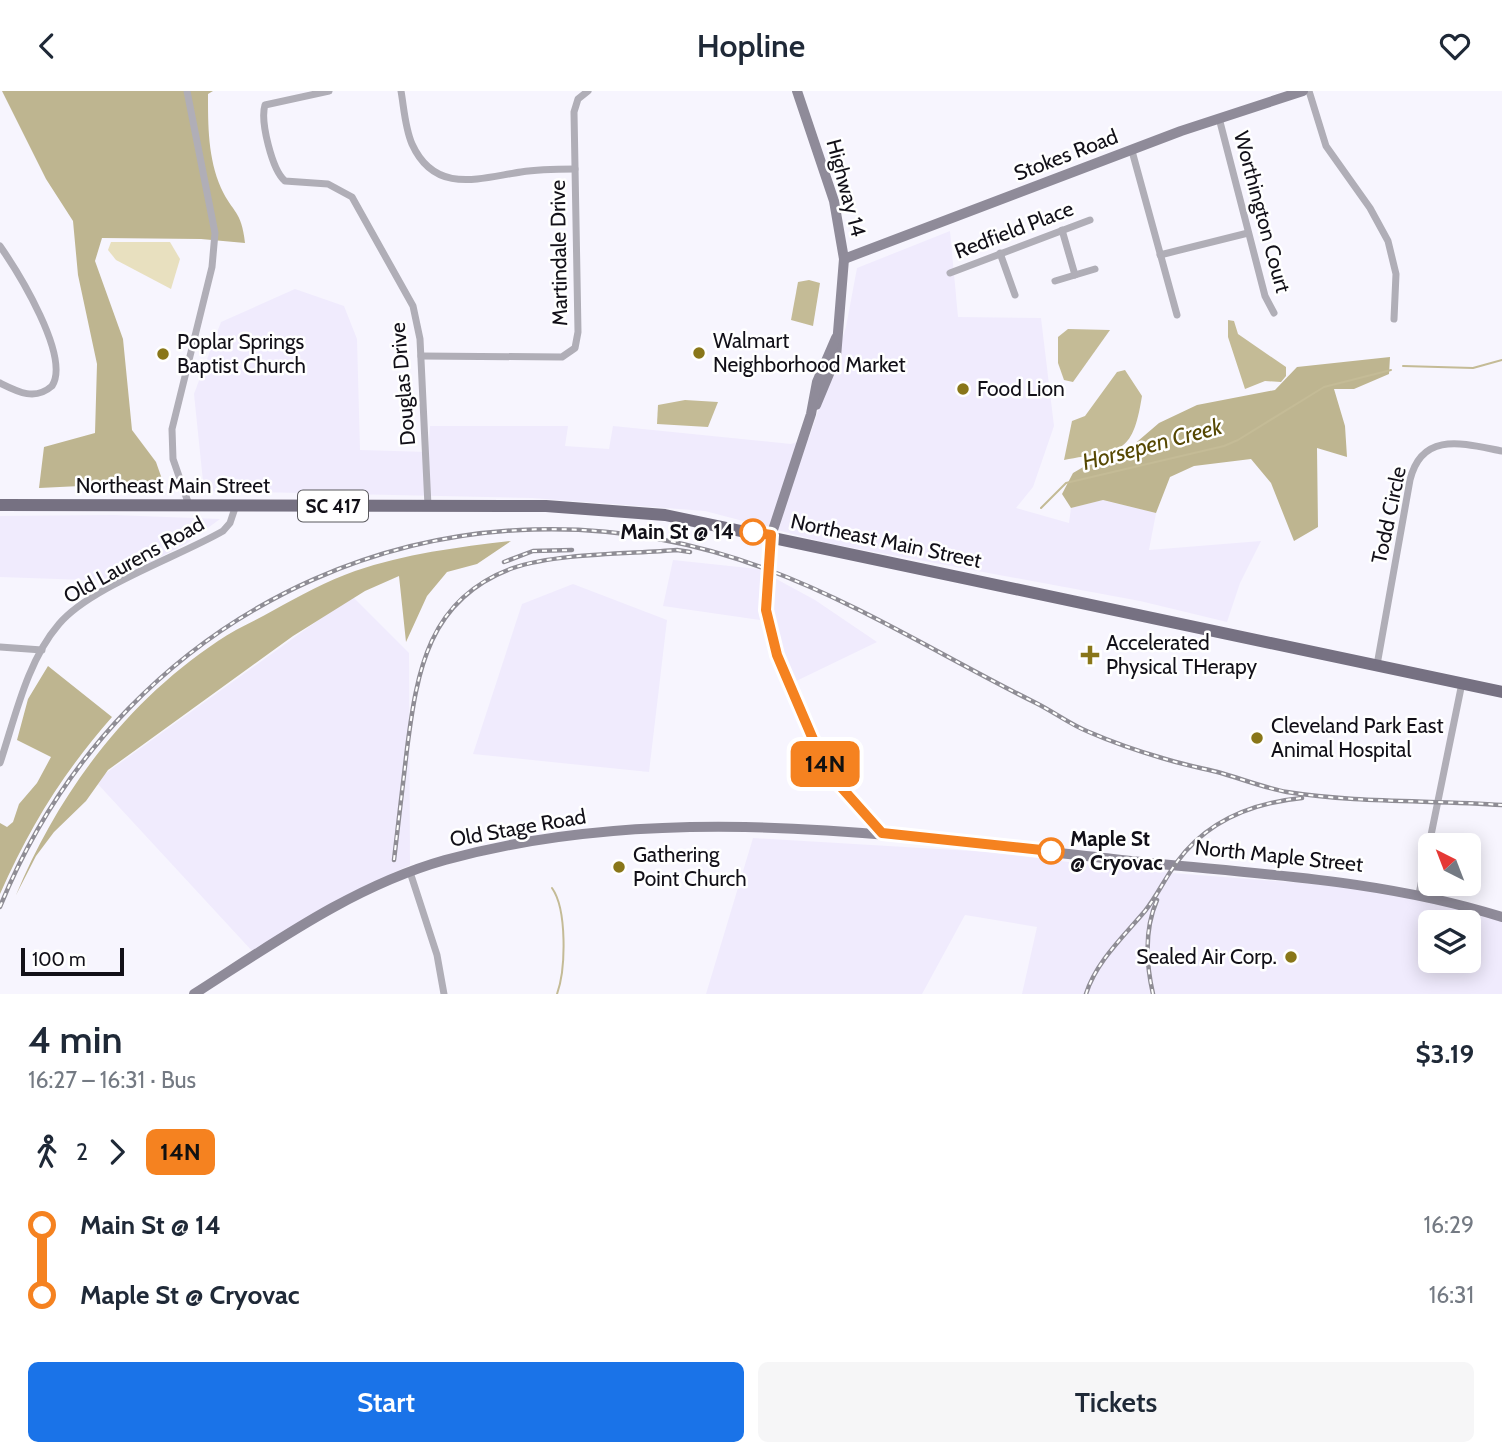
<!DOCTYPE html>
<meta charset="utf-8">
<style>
:root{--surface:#fff;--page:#f6f6f7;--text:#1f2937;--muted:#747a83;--accent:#1a73e8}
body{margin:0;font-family:Cabin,sans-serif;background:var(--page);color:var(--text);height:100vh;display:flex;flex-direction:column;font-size:26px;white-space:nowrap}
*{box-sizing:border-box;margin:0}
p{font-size:23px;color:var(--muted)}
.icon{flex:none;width:38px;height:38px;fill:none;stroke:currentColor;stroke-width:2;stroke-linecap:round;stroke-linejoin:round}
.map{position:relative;height:903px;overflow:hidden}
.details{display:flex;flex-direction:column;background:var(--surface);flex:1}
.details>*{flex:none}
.badge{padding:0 14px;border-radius:10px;font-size:24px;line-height:46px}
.needle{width:46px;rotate:318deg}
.fabs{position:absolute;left:1418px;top:742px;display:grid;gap:14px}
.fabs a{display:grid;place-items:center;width:63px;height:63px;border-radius:10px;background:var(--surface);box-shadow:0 4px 18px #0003;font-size:35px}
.scale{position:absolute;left:21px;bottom:18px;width:103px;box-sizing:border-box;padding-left:7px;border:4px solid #121018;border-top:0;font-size:19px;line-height:24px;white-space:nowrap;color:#121018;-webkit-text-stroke:5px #fff;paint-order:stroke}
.map>.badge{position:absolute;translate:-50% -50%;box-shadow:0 0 0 4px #fff}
.legs{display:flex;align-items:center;gap:10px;height:77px;padding:0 28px;font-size:23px}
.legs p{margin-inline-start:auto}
.head{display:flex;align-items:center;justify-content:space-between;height:119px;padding:0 28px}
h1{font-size:38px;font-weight:600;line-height:52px}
.cta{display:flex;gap:14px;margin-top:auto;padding:14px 28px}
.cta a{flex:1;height:80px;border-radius:10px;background:var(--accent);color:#fff;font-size:28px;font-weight:600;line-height:80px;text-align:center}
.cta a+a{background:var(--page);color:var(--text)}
ul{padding:0 28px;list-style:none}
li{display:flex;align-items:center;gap:24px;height:70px;font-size:26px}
li i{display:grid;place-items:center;width:10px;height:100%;margin:0 9px;background:currentColor}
li i::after{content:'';width:18px;height:18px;margin:-9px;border:5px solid;border-radius:50%;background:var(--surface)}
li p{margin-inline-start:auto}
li:first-child i{background:linear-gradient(#0000 50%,currentColor 0)}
li:last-child i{background:linear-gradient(currentColor 50%,#0000 0)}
header{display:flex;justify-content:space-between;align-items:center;height:91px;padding:0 28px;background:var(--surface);font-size:32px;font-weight:600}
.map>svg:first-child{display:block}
</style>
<header><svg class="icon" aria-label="back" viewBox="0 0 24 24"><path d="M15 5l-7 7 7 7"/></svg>Hopline<svg class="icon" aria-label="heart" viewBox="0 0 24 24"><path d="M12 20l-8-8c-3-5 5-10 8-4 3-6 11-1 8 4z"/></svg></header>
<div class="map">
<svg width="1502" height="903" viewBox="0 0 1502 903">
<rect width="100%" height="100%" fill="#f7f5fe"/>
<g fill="#f0ebfd" fill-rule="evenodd">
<polygon points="950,140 958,226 1041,227 1054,335 1033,396 1016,417 1069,432 1071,417 1103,409 1156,422 1149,459 1261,450 1240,492 1227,531 1140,510 827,452 705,420 532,407 204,400 194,303 221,231 295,198 344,215 357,248 360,359 428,361 430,335 568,335 565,355 609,358 613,335 791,353 809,347 846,236 857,177"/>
<polygon points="114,424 220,428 187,452 115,490 0,486 0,425"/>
<polygon points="673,469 758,478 815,509 877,551 790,593 760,529 663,515"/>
<polygon points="573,493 667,529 649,681 473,663 522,513"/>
<polygon points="352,505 409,562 410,774 354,801 253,861 95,690"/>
<path d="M753,747L989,761L1133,779L1420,801L1502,830V903H1022L1037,836L965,824L922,903H706ZM1430,831H1468V870H1430Z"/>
</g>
<polygon fill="#e8e0bf" points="111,151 170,151 180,168 171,198 116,169 108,159"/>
<g fill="#beb590">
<path d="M2,0H213L208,3C208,35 208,67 221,97C233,123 241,118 245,152L201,148L102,147L95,170L123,248L132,339L156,371L163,391L39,397L44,356L95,342L97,273L78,184L73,130L46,88Z"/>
<polygon points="1390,266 1389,283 1354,298 1334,298 1345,335 1347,366 1317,357 1318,436 1294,450 1271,392 1251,368 1194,375 1170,386 1156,422 1103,409 1071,417 1062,403 1073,382 1085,375 1117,368 1159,332 1197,314 1275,299 1297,276"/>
<path d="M511,450L477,473L447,481L427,505L406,551L399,485L365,500L293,545L108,679L86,710L54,741L36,765L16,804C58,703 125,612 218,550C235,538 255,530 274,519C299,505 327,490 355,480C405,463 459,456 511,450Z"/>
<path d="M48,575L112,626C63,682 30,735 0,803V732L7,736L13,731L19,713L37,692L51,666L17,649L28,608Z"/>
</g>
<g fill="#c4bb96">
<polygon points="809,189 820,192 813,235 791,229 798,191"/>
<polygon points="1228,229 1234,230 1238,243 1286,276 1286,285 1281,291 1265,290 1245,298 1228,246"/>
<polygon points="1068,238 1110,239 1073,291 1064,289 1058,272 1058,246"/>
<path d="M1125,279L1142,305C1132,367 1120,358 1064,369L1072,330L1085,325L1117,281Z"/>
<polygon points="685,309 718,311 708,336 657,333 658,314"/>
</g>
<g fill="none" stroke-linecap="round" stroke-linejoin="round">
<g stroke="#c4bb96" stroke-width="2">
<polyline points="1403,275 1473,277 1502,269"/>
<polyline points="1041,417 1066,392 1224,355 1238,349 1324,296 1391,279"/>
<path d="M552,797C567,818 566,878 557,903"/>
</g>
<g stroke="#b0aeb7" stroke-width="7">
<polyline points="187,0 215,142 212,176 172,338 173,368 189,414"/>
<path d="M329,0L265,14C260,30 272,79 285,90L328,93L352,106L413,215L420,248L428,415"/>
<path d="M401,0C404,17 405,37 412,53C435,104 480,87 521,81C539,78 558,78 575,78"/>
<polyline points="1309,0 1326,55 1370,117 1388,150 1396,183 1394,228"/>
<polyline points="1219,27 1265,205 1274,222"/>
<polyline points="1132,60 1177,224"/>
<polyline points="1062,139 1075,184"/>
<path d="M0,155C18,181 71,266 52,295C35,310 18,301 0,292"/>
<polyline points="1000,162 1015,204"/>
<polyline points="1160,164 1248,142"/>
<polyline points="950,182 1090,129"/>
<polyline points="1055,190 1095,178"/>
<polyline points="421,265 562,266 575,257 578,241 574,21 578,8 588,0"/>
<polyline points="0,556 42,559"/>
<path d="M1377,574L1410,389C1422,339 1465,353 1502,360"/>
<path d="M0,672C15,627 27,570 59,533C90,496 178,466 223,440L230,432L236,414"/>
<polyline points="410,781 437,864 444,903"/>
<polyline points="1419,803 1462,592"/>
</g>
<g stroke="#8f8b99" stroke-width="10">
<polyline points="797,0 834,110 844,168 836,266 816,314"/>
<polyline points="844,168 1181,40 1303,0"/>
<polyline points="836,247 817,291 811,323 771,445 766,523 777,564 821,667 840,696 882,742"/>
<path d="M194,903C274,852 353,795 445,769C663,709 892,744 1113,768C1244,783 1375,786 1502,826"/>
</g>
<polyline stroke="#767182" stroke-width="12" points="0,414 546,415 665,424 1502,601"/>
<g stroke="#8f8d95" stroke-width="4.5">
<g id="rail">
<polyline points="504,471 533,460 572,459"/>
<path d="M394,769C398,732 403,695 407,658C417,580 428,508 513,477C557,462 629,463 677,459L690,461"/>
<path d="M0,816C124,510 457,361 766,478C860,513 947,568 1036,612C1054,621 1071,634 1089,641C1112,651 1138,660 1162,667C1181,673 1201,677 1221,682C1242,688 1265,697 1287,701C1355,712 1433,709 1502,714"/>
<path d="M1086,903C1096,871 1123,846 1145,820C1157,805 1165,787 1177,771C1207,730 1252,712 1302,707"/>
<path d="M1153,903C1146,872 1144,839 1157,809"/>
</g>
</g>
<use href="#rail" stroke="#fff" stroke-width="2" stroke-dasharray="5" stroke-linecap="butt"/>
</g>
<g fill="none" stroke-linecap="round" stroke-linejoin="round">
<g stroke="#fff" stroke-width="16">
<polyline id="line-1" points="753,441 771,444 766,519 777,564 821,667 841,696 882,742 1051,760"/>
</g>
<use href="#line-1" stroke="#f58220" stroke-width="10"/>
</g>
<g fill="#897619" stroke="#fff" stroke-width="2.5">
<circle cx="699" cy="262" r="7"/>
<circle cx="163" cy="263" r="7"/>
<circle cx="963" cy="298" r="7"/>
<path d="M1086.5 553.5h7v7h7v7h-7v7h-7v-7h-7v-7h7z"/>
<circle cx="1257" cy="647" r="7"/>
<circle cx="619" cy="776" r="7"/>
<circle cx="1291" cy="866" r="7"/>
</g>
<g fill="#fff" stroke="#f58220" stroke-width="3.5">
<circle cx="753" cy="441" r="12"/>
<circle cx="1051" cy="760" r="12"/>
</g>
<g text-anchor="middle" stroke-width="5" stroke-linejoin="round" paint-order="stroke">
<rect fill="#fff" stroke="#59585d" stroke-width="2" x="298" y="399.5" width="70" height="31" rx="5"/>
<g font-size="19" font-weight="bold" fill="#121018">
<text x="333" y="422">SC 417</text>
</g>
<g font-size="21" fill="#121018" stroke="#fff">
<text transform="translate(1066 64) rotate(-21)" y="7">Stokes Road</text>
<text transform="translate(846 97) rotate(75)" y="7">Highway 14</text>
<text transform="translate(1262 121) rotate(75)" y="7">Worthington Court</text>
<text transform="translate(1014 139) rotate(-21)" y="7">Redfield Place</text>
<text transform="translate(559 162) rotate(-91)" y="7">Martindale Drive</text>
<text transform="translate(403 293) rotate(-95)" y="7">Douglas Drive</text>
<text x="173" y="402">Northeast Main Street</text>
<text transform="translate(1389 424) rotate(-78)" y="7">Todd Circle</text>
<text transform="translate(886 450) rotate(12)" y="7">Northeast Main Street</text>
<text transform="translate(134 469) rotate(-29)" y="7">Old Laurens Road</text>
<text transform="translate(518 737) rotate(-10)" y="7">Old Stage Road</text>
<text transform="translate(1279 765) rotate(6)" y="7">North Maple Street</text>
</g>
<g font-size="21" fill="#121018" stroke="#fff" text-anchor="start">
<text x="713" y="257">Walmart<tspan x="713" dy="24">Neighborhood Market</tspan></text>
<text x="177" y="258">Poplar Springs<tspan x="177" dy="24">Baptist Church</tspan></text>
<text x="977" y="305">Food Lion</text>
<text x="1106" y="559">Accelerated<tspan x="1106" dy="24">Physical THerapy</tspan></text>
<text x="1271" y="642">Cleveland Park East<tspan x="1271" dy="24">Animal Hospital</tspan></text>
<text x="633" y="771">Gathering<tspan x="633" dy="24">Point Church</tspan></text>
<text x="1277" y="873" text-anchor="end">Sealed Air Corp.</text>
</g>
<g font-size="21" font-weight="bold" fill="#121018" stroke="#fff" text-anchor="end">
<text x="734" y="448">Main St @ 14</text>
<text x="1070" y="755" text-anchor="start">Maple St<tspan x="1070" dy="24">@ Cryovac</tspan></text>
</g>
<g font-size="23" font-style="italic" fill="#564803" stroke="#fff">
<text transform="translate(1152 353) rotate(-15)" y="8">Horsepen Creek</text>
</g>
</g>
</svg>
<div class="fabs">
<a><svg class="needle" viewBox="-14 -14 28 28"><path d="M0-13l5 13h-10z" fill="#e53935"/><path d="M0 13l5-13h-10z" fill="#747a83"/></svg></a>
<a><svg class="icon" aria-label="layers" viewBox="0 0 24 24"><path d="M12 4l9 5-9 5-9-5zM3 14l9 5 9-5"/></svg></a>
</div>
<div class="scale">100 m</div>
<b class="badge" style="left:825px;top:673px;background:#f58220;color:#111">14N</b>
</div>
<section class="details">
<div class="head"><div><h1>4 min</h1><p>16:27 – 16:31 · Bus</p></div><b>$3.19</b></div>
<div class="legs"><svg class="icon" aria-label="walk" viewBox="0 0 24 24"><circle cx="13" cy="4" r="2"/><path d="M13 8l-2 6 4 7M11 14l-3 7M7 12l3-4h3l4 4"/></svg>2<svg class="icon" aria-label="forward" viewBox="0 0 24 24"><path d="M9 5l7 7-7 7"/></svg><b class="badge" style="background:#f58220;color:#111">14N</b></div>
<ul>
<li><i style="color:#f58220"></i><b>Main St @ 14</b><p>16:29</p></li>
<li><i style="color:#f58220"></i><b>Maple St @ Cryovac</b><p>16:31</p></li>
</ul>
<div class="cta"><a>Start</a><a>Tickets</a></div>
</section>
